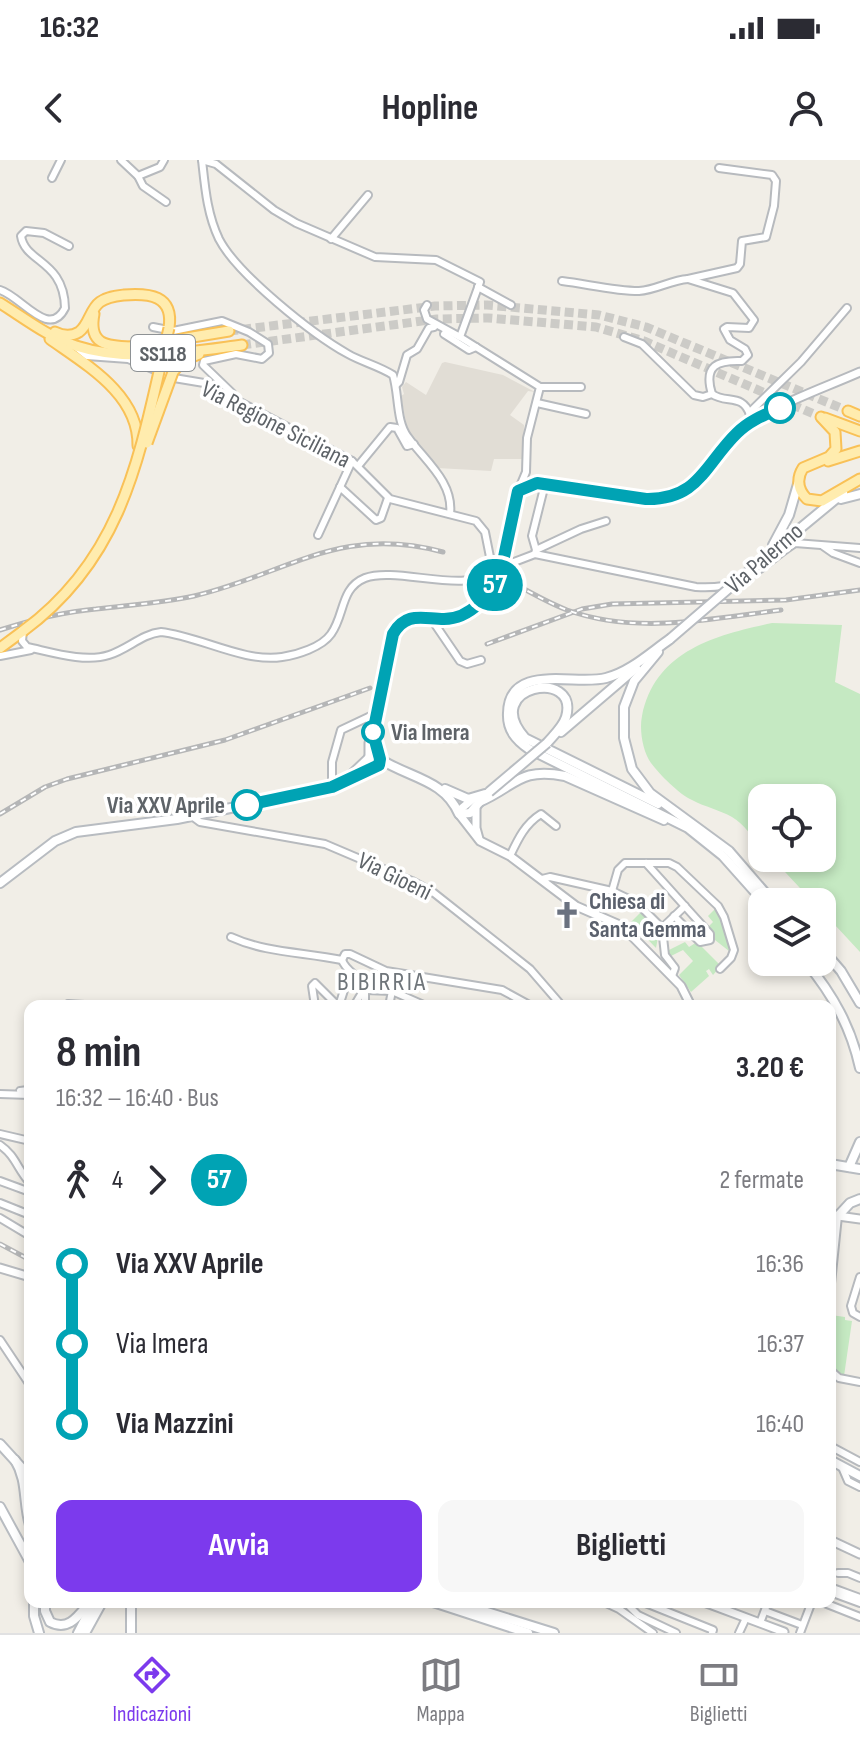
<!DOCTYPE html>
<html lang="it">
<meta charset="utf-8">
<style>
:root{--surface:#fff;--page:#f7f7f7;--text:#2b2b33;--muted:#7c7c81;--line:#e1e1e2;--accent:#7c3aed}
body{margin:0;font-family:"Sofia Sans Condensed",sans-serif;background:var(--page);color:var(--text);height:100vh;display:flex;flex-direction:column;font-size:30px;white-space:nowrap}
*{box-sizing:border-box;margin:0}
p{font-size:26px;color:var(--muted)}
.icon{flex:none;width:44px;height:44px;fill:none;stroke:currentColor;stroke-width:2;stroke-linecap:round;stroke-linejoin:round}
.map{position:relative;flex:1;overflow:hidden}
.drawer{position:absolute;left:24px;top:840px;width:812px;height:608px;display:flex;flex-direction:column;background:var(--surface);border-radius:16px;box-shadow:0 4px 12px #0003}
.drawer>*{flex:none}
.badge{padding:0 16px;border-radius:26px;font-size:28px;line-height:52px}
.tools{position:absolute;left:748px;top:624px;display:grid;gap:16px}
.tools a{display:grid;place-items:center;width:88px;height:88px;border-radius:16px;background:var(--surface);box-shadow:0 4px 12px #0003;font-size:40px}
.map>.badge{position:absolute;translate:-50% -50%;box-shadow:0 0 0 4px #fff}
.legs{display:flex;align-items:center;gap:12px;height:88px;padding:0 32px;font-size:26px}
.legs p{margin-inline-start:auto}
.head{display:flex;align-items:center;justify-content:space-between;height:136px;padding:0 32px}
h1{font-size:44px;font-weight:700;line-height:60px}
.primary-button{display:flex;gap:16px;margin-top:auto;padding:16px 32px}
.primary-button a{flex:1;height:92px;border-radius:16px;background:var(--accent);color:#fff;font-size:32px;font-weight:700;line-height:92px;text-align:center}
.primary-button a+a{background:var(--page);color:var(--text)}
ul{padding:0 32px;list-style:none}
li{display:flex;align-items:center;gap:28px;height:80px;font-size:30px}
li i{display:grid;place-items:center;width:12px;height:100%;margin:0 10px;background:currentColor}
li i::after{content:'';width:20px;height:20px;margin:-10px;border:6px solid;border-radius:50%;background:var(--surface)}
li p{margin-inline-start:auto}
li:first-child i{background:linear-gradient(#0000 50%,currentColor 0)}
li:last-child i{background:linear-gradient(currentColor 50%,#0000 0)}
.status{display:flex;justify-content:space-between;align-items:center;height:56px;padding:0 40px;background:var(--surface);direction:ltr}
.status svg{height:22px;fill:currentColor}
header{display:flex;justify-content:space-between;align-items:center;height:104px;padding:0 32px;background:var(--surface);font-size:36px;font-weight:700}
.menu{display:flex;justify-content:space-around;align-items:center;height:112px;border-top:2px solid var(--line);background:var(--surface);font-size:22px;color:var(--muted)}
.menu a{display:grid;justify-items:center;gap:4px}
.menu .current{color:var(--accent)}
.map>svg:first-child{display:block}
</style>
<div class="status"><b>16:32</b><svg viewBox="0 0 49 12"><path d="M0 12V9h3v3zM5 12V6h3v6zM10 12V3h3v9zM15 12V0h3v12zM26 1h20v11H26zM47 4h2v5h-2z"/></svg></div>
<header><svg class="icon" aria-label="back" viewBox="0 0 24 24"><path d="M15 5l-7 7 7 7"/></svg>Hopline<svg class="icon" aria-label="person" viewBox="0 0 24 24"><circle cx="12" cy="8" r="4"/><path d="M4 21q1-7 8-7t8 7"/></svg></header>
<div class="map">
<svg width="860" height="1473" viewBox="0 0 860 1473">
<rect width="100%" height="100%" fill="#f1eee7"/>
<polygon fill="#e1ddd5" points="445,202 503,215 535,232 528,231 510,255 524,265 523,299 494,299 491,311 437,308 430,297 408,274 401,236 404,234 402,227 406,222 426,235 442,203"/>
<g fill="#c5e9c2">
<path d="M772,463L842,465L835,522L860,534V792L822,751V742H813L772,698H822V638H762V687C753,678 743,663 732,657C720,650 705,647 692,640C679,634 660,615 651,603C643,592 639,570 642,556C655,491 715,475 772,463Z"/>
<polygon points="716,748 732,787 732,792 725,801 729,791 715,780 708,767 713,762 708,756"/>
<polygon points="642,751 659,772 656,788 631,762"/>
<polygon points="685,782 689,787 697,782 721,806 713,815 709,809 706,811 709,816 691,832 679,815 693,801 683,790 669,797 669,790"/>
<polygon points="831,1155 845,1157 845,1160 852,1161 844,1216 833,1209 830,1181"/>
</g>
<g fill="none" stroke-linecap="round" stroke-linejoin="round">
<g stroke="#cccbc7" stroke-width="9" stroke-dasharray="9 4.5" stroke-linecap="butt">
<polyline points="229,171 435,146 487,145 599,155 646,167 848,251"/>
<polyline points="242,185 437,159 488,158 596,167 644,181 821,257"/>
</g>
<g stroke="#b7babe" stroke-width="10">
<g id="minor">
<polyline points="121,0 138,16"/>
<polyline points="164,0 160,7 138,16 143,26 166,42"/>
<path d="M202,0C205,27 207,54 219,79C237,114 312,174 348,194C362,202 379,206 393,215C399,234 396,262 408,277C424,300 454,322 450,354"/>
<polyline points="202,0 216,4 274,50 296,63 375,97 436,100 480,122 460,177"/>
<polyline points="52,18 61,0"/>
<polyline points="331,79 368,35"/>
<path d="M562,121C587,124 614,131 639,131C656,130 671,120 688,119"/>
<polyline points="478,127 511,145"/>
<path d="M0,130C21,136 49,180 65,148C64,100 25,103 21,76L26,71L44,73L69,86"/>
<polyline points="427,145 424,150 427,159 460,177 540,227 527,278 526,312 518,331"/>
<polyline points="153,167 173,171 222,161 249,172 268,184 269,193 262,199 236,194 204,201 203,205 232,233 236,242"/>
<polyline points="444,174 469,190 476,187"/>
<polyline points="624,177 642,184 694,235 703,237 712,234"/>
<polyline points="77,188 87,196 128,199 174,218 204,223 352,301 390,339 476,361 485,372 492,407"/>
<polyline points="396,225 399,222 407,195 417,189 429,168 434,167"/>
<polyline points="540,227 581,227"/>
<path d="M712,234C703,205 718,200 742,201L748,195L745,189L730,180L724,169L727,167L749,168L754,160L733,133L688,119L737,108L740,104L742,81L766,77L774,46L776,21L772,15L719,8"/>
<path d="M712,234C726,244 743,233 750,255"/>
<polyline points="537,243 586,254"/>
<polyline points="750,252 801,202 847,148"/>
<polyline points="358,306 390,267 397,268 407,286 414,284"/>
<polyline points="340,327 376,360 381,358 388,338"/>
<polyline points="318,375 352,301"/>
<polyline points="823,386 833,393 860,403"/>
<polyline points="536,390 532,376 545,324"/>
<polyline points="535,394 536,390 581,369 606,361"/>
<path d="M501,407L535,394L696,427C749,430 755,409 795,383L860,388"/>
<polyline points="430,457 460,501 467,504 481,500"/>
<path d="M23,471L22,481L27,487C51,492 85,503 109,495C128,489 142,474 161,472C199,476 244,503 282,497C297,495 322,487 331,474C345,455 340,428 365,418C397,406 466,435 492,411"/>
<polyline points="0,496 31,490"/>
<polyline points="332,627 332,602 341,570 377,553"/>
<polyline points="192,656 200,662 325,684 412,721 434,733 530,809 562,846"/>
<path d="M510,696C518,679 525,664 541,654L556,666"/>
<polyline points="646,703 710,774 710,780 700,782 674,756"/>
<polyline points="542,719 550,717 612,731 637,743 662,768 665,795 675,808 672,816"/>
<polyline points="612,731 618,710 625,703 669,703 677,707 718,746 724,757 734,790 731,798 720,809"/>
<polyline points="662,768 685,746"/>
<path d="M231,777C266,793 304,792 342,800"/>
<polyline points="342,800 345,794 350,794 386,811 502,830 531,846"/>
<path d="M342,800C346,812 361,816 364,828"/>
<polyline points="366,830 392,831 426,846"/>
<polyline points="68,846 68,844 101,846"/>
<polyline points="315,846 312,826 315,823 338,846"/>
<polyline points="339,846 345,827"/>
<polyline points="354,846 363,831"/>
<polyline points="365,846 365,832"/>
<polyline points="389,846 392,831"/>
<polyline points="20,931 28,930 30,920"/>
<polyline points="0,934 30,935"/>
<polyline points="0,974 30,981"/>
<path d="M0,985C16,996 17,1009 30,1023"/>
<polyline points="0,1021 30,1032"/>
<polyline points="0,1043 30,1055"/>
<polyline points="0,1058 30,1076"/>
<polyline points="860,1117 851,1146 853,1153 860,1157"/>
<polyline points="830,1133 838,1056"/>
<polyline points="0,1180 30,1225"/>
<polyline points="830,1210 839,1218 860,1222"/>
<polyline points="830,1286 860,1302"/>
<polyline points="842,1307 848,1321 860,1327"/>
<polyline points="838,1413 848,1413 860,1418"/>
<polyline points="830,1427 860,1438"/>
<polyline points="830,1432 860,1443"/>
<polyline points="604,1442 619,1449 653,1473"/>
<polyline points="625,1442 638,1455 676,1473"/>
<polyline points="643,1442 713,1470 712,1473"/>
<polyline points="822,1442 860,1457"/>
<polyline points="765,1451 802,1465"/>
<polyline points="760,1463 768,1442"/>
<polyline points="739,1473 746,1458"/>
<polyline points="800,1473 811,1444"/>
</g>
</g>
<g stroke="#b7babe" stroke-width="11">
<g id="tertiary">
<circle cx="497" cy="409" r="5"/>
<path d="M501,407L518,331L537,323L646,339C708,340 709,286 752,261C783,242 826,227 860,212"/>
<path d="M369,597V583L395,471C414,448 424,461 448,459C471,456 494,434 500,413"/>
<polyline points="473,639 462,648 459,654 480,681 510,696 576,746 622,766 681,826 691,846"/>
<polyline points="476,646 476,668 479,679"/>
<polyline points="838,1056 860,1059"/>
<polyline points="0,1108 30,1117"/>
<polyline points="830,1380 860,1394"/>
<polyline points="704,1442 784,1472"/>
</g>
</g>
<g stroke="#b8bcc1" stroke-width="12">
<g id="secondary">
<polyline points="841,339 860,334"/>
<polyline points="773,385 789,355 798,324"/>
<polyline points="763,399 843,333"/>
<path d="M670,479C650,493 630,512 606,518C576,526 509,502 508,553C507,570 516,580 529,589L688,668L723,696L764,742"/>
<polyline points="658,492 634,521 624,547 624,578 632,609 650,633 729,691 773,742"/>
<polyline points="561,572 636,508"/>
<path d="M547,583C553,576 563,567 566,557C580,507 479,526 525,578L658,644"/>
<circle cx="374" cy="601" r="6"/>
<path d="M380,599C409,618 444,619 459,654L470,653L483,638"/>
<polyline points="348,618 369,598"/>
<polyline points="445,629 468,639 485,634"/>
<path d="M479,642C516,626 519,607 565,616L664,660"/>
<polyline points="0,723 55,681 76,672 177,659 328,628 375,608"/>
<polyline points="822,789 841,811 860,843"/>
<path d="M806,802C833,835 851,867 860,908"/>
<polyline points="830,1004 860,1009"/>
<polyline points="849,1007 860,982"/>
<polyline points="830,1055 838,1056 850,1043 860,1039"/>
<polyline points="0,1284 30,1317"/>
<path d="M15,1300C28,1321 23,1343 30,1365"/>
<polyline points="830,1300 860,1316"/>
<polyline points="0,1347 30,1402"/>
<polyline points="34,1442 34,1456 39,1473"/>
<path d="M45,1442V1451L50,1462C69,1472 79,1455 90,1442"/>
<polyline points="433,1442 528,1473"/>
<polyline points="455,1442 554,1473"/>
<polyline points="78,1473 92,1446"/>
<polyline points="85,1473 102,1442"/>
<polyline points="131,1473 131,1442"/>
</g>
</g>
<g stroke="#f9c157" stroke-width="13">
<g id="primary">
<path d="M0,143C24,158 48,177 76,186C128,203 189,192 242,185"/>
<path d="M94,154C88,185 107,186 131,187"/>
<path d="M55,172C63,176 71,177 79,172C89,165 90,149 100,142C107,137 116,136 124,135C149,133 174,135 169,168"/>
<path d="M50,179C88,206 139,235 138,286"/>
<polyline points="126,188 229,171"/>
<polyline points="173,212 182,201 199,194"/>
<polyline points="848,251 860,256"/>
<path d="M821,257L835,272L836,289L829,297L803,308C796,319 798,330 807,339L822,341L860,319"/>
<polyline points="825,258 860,271"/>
<polyline points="828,301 860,291"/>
<polyline points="0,488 23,471"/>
</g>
</g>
<use href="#minor" stroke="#fff" stroke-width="6"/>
<use href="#tertiary" stroke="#fff" stroke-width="7"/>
<use href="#secondary" stroke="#fff" stroke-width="8"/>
<use href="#primary" stroke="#ffecae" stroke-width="9"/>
<g stroke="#b5b6b7" stroke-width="5">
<g id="rail">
<path d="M517,425C533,434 549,443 567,450C636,475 710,459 781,450"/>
<path d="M0,470C31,460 63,452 96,449C129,445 162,443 194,436C287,414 339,364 443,392"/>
<polyline points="487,484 582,449 612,444 786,440 860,430"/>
<polyline points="0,654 45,627 67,619 225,580 370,528"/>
<polyline points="0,1084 30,1100"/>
</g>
</g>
<use href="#rail" stroke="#fff" stroke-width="2" stroke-dasharray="6" stroke-linecap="butt"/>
<g stroke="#b8bcc1" stroke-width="12" stroke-linecap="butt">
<g id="secondary-bridge">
<polyline points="670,479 763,399"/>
<polyline points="489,632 547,583"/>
</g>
</g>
<g stroke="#f9c157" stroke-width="13" stroke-linecap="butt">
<g id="primary-bridge">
<polyline points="147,283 173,212"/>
<path d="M23,471C128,394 141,286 169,168"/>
</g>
</g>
<use href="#secondary-bridge" stroke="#fff" stroke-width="8"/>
<use href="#primary-bridge" stroke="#ffecae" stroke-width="9"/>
</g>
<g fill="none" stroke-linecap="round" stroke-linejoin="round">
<g stroke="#fff" stroke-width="18">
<path id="line-1" d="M247,645L332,627L379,605L380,599L373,573L393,474C406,451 423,459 444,459C471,459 492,433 501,411L518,331L537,323L646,339C699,340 705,304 737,273C749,261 764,255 780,248"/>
</g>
<use href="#line-1" stroke="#00a3b4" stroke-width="12"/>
</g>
<defs>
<g id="church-bare" transform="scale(2.16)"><path d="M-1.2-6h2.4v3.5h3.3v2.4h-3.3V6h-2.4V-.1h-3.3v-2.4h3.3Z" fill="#6b7280" stroke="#fff" stroke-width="2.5" paint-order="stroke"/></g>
</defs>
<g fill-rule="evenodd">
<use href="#church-bare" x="567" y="755"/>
</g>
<g fill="#fff" stroke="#00a3b4" stroke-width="4">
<circle cx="780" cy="248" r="14"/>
<circle cx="373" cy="572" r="10"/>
<circle cx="247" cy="645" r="14"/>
</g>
<g text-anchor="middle" stroke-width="7" stroke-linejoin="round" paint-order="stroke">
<rect fill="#fff" stroke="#8e9295" stroke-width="2" x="131" y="175" width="64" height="36" rx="6"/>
<g font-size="22" font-weight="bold" fill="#5e6368">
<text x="163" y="201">SS118</text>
</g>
<g font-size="24" fill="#5e6368" stroke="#fff">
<text transform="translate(276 264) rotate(27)" y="8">Via Regione Siciliana</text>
<text transform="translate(764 398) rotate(-41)" y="8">Via Palermo</text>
<text transform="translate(395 716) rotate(26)" y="8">Via Gioeni</text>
</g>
<g font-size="24" font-weight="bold" fill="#5e6368" stroke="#fff" text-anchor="start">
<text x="391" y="580">Via Imera</text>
<text x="225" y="653" text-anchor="end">Via XXV Aprile</text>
</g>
<g font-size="24" font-weight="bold" fill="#5b616d" stroke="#fff" text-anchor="start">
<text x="589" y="749">Chiesa di<tspan x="589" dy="28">Santa Gemma</tspan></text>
</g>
<g font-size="26" letter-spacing="2" fill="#6f757a" stroke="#fff">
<text x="382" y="830">BIBIRRIA</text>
</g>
</g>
</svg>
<div class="tools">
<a><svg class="icon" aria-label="locate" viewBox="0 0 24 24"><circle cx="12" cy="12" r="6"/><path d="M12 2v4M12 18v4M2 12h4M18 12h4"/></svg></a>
<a><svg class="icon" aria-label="layers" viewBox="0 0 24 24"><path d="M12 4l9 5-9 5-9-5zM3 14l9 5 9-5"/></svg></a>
</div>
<b class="badge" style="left:495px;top:425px;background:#00a3b4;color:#fff">57</b>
<section class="drawer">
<div class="head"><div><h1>8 min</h1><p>16:32 – 16:40 · Bus</p></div><b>3.20 €</b></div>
<div class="legs"><svg class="icon" aria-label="walk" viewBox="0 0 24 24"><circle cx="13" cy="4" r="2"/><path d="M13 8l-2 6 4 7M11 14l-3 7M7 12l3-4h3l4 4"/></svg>4<svg class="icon" aria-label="forward" viewBox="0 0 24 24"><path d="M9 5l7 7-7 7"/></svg><b class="badge" style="background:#00a3b4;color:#fff">57</b><p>2 fermate</p></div>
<ul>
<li><i style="color:#00a3b4"></i><b>Via XXV Aprile</b><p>16:36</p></li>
<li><i style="color:#00a3b4"></i><span>Via Imera</span><p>16:37</p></li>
<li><i style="color:#00a3b4"></i><b>Via Mazzini</b><p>16:40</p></li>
</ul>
<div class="primary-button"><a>Avvia</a><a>Biglietti</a></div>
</section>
</div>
<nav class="menu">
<a class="current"><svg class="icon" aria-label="directions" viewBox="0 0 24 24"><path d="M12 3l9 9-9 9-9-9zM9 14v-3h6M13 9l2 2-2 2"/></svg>Indicazioni</a>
<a><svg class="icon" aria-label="map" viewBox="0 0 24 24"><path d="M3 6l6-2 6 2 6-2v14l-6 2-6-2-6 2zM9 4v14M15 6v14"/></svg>Mappa</a>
<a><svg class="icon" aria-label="tickets" viewBox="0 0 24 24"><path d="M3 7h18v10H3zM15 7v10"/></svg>Biglietti</a>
</nav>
